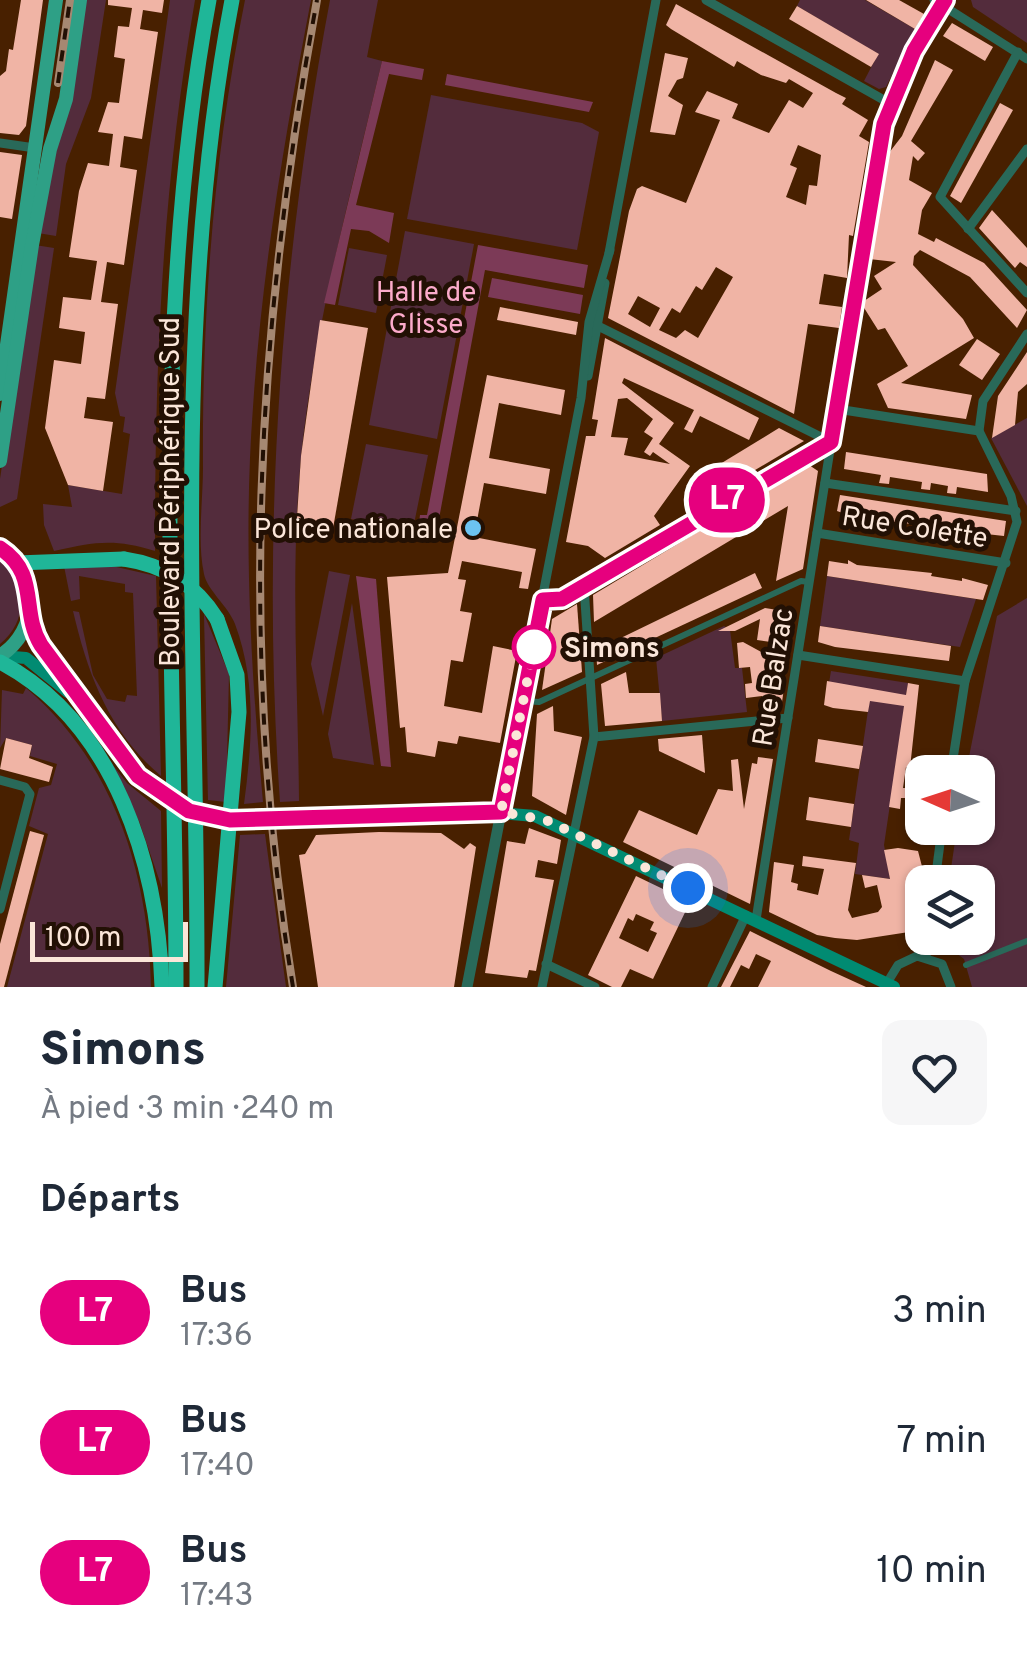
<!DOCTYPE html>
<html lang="fr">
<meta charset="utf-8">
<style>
:root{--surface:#fff;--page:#f6f6f7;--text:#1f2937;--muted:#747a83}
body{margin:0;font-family:Overpass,sans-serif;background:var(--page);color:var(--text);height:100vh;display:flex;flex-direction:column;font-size:38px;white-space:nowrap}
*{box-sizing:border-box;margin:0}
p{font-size:32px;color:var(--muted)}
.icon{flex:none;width:55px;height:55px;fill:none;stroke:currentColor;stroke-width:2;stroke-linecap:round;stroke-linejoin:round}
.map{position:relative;height:987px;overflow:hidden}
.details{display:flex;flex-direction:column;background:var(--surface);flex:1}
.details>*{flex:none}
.badge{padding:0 20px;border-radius:32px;font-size:35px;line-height:65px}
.needle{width:65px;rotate:273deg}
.buttons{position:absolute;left:905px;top:755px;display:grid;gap:20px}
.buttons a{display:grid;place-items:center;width:90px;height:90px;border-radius:20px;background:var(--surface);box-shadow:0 2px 8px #0004;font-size:50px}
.scale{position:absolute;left:30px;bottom:25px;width:158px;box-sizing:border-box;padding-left:10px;border:5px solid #fbe6d9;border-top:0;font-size:28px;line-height:35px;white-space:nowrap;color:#fbe6d9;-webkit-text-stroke:8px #221004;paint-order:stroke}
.you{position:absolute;width:50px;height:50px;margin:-25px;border:8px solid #fff;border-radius:50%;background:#1a73e8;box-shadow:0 0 0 15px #1a73e833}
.map>.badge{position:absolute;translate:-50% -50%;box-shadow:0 0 0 5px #fff}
h2{padding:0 40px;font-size:38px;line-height:90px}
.round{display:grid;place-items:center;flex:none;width:105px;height:105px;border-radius:20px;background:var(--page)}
.headline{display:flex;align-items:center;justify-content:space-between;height:170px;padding:0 40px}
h1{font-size:48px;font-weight:800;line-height:75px}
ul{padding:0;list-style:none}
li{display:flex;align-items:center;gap:30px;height:130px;padding:0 40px}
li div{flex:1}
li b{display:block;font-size:38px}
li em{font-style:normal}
li .badge{min-width:110px;font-weight:700;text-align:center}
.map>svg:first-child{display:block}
</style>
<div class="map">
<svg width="1027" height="987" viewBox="0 0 1027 987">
<rect width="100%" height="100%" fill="#482000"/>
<g fill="#532c3c">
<polygon points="86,0 106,0 91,98 66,164 56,236 38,233"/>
<path d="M170,0H195C162,191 155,359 155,551C114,538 94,542 54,551L44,525L43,504L72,507L68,485L122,494L130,434L123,432L125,417L120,416L115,393Z"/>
<path d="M245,0H311C285,135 262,270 253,407C243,538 251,671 263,802L244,804C252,744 257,683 235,624C229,607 207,590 204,574C197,542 203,500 203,468C202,310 214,154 245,0Z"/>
<path d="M330,0H378L367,57L382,61C351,192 315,323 301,457C290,570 298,687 299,801L280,802C261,532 280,266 330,0Z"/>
<polygon points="800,0 865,0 915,29 886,87 879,89 864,81 878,54 797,6"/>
<polygon points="971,0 1027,0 1027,43 973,7"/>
<polygon points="431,95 582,123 599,132 577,250 407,219"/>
<polygon points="405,231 474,244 437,439 369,425"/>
<polygon points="35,245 54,248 17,499 0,507 0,479"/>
<polygon points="349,248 387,255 376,313 338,305"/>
<polygon points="1027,418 1027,506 991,438"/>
<polygon points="366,444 428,455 414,524 432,528 431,534 351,519"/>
<path d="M0,560C28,584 28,621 0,644Z"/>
<path d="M64,566H112L156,576L161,776C109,732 88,675 73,611L79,612L93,675L107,699L125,702L127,695L137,696L133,593L125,592V584L79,576L80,599L71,601Z"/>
<polygon points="329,571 350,575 323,716 311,664"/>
<polygon points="827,576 976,599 960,647 820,626"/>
<polygon points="1027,598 1027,987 972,987 964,959 940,941 978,938 978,882 949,882 957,828 978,828 978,772 966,772 997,616"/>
<polygon points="352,603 374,765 333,758 328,734"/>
<polygon points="204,614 229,674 226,802 208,800"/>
<polygon points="724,626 730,630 735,668 742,668 747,712 662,721 656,658"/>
<polygon points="831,671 908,683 884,845 890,879 855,874 859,843 849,840 871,690 829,683"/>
<path d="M26,688C114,762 149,875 151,987H7L48,834L29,826L39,788L51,785L57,764L30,756L32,745L6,738L0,748L2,690L23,694Z"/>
<polygon points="57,694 127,783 161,811 162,888 139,821 118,779"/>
<polygon points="265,834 286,987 226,987 240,835"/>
</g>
<g fill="#7c3a57">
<polygon points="382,61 424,69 422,80 389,74 356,205 394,213 389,243 369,231 351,229 335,305 324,303"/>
<polygon points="447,74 593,102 589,112 445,85"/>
<polygon points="478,245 588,265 584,288 485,270 436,535 431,534 432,525 419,523 420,515 427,515"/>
<polygon points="492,278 583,295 580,314 488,297"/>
<polygon points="356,576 376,579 391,767 381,766"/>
</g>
<g fill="#f0b4a5" fill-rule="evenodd">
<polygon points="21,0 43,0 26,126 19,135 0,133 0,76 6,71 9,49 13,50"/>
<polygon points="108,0 164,0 162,13 143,10 140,29 158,32 142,139 124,136 120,167 137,170 124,265 107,262 101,302 118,304 105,399 87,397 84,418 113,422 103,491 68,485 45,428 54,360 81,364 85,332 59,328 63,297 91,300 97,261 69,257 79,191 88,163 109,166 113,134 98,132 108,102 119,103 125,59 114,57 118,26 129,27 132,8 108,5"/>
<polygon points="866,0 899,0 924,14 915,29"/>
<path d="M676,4L836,93L846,98L842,104L868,120L859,136L869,142L853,236L849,235L847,278L824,274L819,304L842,307L839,328L808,324L794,414L608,318L629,211L637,189L642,186L686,203L720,120L695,112L707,91L738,104L732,118L769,133L789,100L803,108L813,93L789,79L786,83L761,75L737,61L734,67L671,29L666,25ZM798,145L821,155L817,186L809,185L806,205L786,197L797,168L790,165ZM716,267L733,277L698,338L685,330L676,338L659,330L672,308L680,313L696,286L702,290ZM638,296L660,308L650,327L628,314Z"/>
<polygon points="797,6 879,54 871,67 789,19"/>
<polygon points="952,23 993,47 985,61 943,36"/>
<polygon points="665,53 688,58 683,78 677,80 668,96 683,105 675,135 650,132"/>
<polygon points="935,60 953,70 911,141 925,153 918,161 913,156 909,180 932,193 922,210 918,234 934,242 936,238 984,263 1027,310 1017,328 970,277 920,250 914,256 913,265 963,319 974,338 901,383 972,395 966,419 888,408 877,384 908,366 885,328 878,330 861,303 882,289 874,276 896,262 869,259 885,158 902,136"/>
<polygon points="1000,103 1013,110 961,203 950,196"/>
<polygon points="0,152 22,155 12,219 0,217"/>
<polygon points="992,210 1027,248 1027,267 1020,262 1015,268 979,228"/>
<polygon points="500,307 578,322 576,335 497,320"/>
<polygon points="320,320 368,328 331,540 296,533 301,456"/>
<path d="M605,338L759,418L749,440L700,416L692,433L684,429L694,410L624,378L622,383L674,423L659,444L690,466L654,516L660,525L605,558L588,546L566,542L586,436H595L598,420L592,419ZM627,398L653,419L644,432L653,438L644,452L650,456L653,452L670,464L624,455L628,438L611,437L618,399Z"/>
<polygon points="977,339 1000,354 982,380 959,365"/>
<polygon points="1027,352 1027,384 1018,392 1015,425 992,438 998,396"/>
<polygon points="487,375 565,390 561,415 499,403 489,458 550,469 546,494 484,483 474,537 536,549 528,589 519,588 522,572 462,561 458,579 466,580 460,611 472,613 463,662 451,660 444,706 482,713 493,646 517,651 500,743 459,736 457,744 438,741 435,757 407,752 405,727 400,728 387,577 448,573"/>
<polygon points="779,428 804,441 723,489 702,475"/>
<polygon points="846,452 987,474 988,492 957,487 956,494 947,493 948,486 931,483 930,490 921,489 922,482 890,477 889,484 879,483 881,475 844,469"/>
<polygon points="809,465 818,471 803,569 776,581 788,506 594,622 593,595"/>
<polygon points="840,495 1006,521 1004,536 986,534 985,538 977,532 854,517 837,511"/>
<polygon points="848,560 857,565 932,573 931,576 962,581 962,578 988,585 983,600 827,576 829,561 848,564"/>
<polygon points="755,573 762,588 597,665 596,650"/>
<polygon points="577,604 582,672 542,690 552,619"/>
<polygon points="765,608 790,612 785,644 757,640 760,619 735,631 718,631"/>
<polygon points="820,626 951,646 949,661 835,647 818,642"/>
<polygon points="743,642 765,654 768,681 784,688 781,709 763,711 762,696 746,698 745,684 752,683 750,667 739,668 737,643"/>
<polygon points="626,672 629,693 660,693 662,721 605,726 601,684"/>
<polygon points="827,681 906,695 908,683 919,685 910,768 906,767 903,788 907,788 906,798 901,798 900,809 889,807 904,706 870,701 868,712 833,708 824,705"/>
<polygon points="553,706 554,731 582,737 566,815 532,796 537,714"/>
<polygon points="702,735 705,773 659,751 658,739"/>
<polygon points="6,738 32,745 29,758 53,767 49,782 0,769"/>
<polygon points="818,739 863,746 859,769 815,762"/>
<polygon points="758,757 773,759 750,904 623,842 639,810 697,835 718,789 733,791 731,760 738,759 744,809 752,763 757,764"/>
<polygon points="809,797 854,804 851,827 806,820"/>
<polygon points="529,828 561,840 557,864 538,860 535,877 554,880 536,971 529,970 527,978 485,973 507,841 525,844"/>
<polygon points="30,831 44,835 4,987 0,987 0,944"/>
<polygon points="379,832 441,833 464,849 470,843 476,847 454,987 318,987 299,855 305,854 316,835"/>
<polygon points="898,848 918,851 926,882 914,890 917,910 922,909 922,930 857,940 835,938 817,935 769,912 774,862 794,865 791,882 798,884 797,890 818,895 824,869 802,866 803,856 856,863 848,910 852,918 878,912 882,907 877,885 865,888 862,875 890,879 884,850"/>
<path d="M636,876L690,902L653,979L630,969L621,987H612L588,975ZM636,914L654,922L650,930L657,933L648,952L619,938L628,918L633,921Z"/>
<polygon points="750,931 831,971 866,987 758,987 771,961 756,954 749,969 741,965 730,987 721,987"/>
</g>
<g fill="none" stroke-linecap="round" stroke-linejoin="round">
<g stroke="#296959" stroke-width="6">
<polyline points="524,701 539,702 801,581 809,582"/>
<polyline points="966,965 1027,941"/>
</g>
<g stroke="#296959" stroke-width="9">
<polyline points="706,0 891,104"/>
<polyline points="934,0 1027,59"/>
<polyline points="1018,52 940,197 1027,293"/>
<polyline points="0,143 35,148"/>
<polyline points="968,229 1027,149"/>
<polyline points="609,253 656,0"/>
<polyline points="592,323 829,441"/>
<polyline points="588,376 605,283"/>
<polyline points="979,431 983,401 1027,334"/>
<polyline points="825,483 1016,511"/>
<polyline points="817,533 1006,563"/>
<polyline points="543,600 562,599 831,442"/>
<polyline points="798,655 965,681 1017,522 1011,496 979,431 837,409"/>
<polyline points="594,737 788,718"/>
<polyline points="951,772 965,681"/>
<polyline points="0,780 25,787 30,794 0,909"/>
<polyline points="501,812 581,398 589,322 610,250"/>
<polyline points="935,882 942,828"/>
<polyline points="756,920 878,145 902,77 945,0"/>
<polyline points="926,956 929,938"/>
<polyline points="546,964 595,987"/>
<polyline points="887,983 898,965 917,956 942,964 951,987"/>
<polyline points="542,987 594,737 584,586"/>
<polyline points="712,987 746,915"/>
</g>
<polyline stroke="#296959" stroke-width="11" points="467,987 501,812"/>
<g stroke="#018b72" stroke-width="12">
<polyline points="30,616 46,652 138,776"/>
<polyline points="0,656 26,658 68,692"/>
<polyline points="300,816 466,810 535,816 894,987"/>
</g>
<g stroke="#2ea086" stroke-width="14">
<polyline points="0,394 56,0"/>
<polyline points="0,461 32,245 50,149 66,99 80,0"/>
<path d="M0,548C41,575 40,629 0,656"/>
</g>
<g stroke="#1fb698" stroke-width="15">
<polyline points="17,563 124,559"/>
<path d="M0,662C116,723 158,866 162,987"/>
<path d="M176,987C176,656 149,327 209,0"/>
<path d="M197,987C198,657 170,327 232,0"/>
<polyline points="215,987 239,712 237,675 217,619"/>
</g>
<g stroke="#a68872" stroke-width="8">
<g id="rail">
<polyline points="58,83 70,0"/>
<path d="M293,987C238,652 256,332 317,0"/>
</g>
</g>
<use href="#rail" stroke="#221004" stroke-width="4" stroke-dasharray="11" stroke-linecap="butt"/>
<path stroke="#018b72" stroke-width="12" d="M138,776C186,823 237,820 300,816"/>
<path stroke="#1fb698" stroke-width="15" d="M124,559C165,565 195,584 217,619"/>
</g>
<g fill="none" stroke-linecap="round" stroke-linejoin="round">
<g stroke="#fff" stroke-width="22">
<path id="line" d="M0,548C40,574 20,611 41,645L138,776L189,811L230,820L501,812L543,600L562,599L831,442L884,124L914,51L945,0"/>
</g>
<use href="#line" stroke="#e6007e" stroke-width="15"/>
<polyline stroke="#fbe6d9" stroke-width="10" stroke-dasharray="0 18" points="534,647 501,812 546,820 688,888"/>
</g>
<circle fill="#6cc3f2" stroke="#221004" stroke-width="4" cx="473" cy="528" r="10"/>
<circle fill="#fff" stroke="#e6007e" stroke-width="5" cx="534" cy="647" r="20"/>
<g text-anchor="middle" stroke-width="10" stroke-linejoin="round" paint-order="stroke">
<g font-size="28" fill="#fcabcb" stroke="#221004">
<text x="426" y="301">Halle de<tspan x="426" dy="32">Glisse</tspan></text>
</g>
<g font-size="28" fill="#fbe6d9" stroke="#221004">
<text transform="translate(169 492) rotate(-90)" y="10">Boulevard Périphérique Sud</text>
<text transform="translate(915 526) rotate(9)" y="10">Rue Colette</text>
<text transform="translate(772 677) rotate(-81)" y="10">Rue Balzac</text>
</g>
<g font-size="28" fill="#fbe6d9" stroke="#221004" text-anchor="end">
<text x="453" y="538">Police nationale</text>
</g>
<g font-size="28" font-weight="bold" fill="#fbe6d9" stroke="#221004" text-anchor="start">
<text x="564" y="657">Simons</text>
</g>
</g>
</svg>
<div class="buttons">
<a><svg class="needle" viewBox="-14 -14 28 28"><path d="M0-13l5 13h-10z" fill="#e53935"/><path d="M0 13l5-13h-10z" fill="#747a83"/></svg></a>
<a><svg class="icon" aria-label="layers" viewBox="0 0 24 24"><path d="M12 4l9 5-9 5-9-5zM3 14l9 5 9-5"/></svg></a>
</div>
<div class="scale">100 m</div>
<div class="you" style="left:688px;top:888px"></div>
<b class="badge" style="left:727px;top:500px;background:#e6007e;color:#fff">L7</b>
</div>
<section class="details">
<div class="headline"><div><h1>Simons</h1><p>À pied · 3 min · 240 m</p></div><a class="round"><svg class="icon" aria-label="heart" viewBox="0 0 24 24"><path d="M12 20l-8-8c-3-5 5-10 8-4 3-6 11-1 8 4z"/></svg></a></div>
<h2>Départs</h2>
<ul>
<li><span class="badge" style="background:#e6007e;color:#fff">L7</span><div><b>Bus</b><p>17:36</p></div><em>3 min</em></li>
<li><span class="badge" style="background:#e6007e;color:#fff">L7</span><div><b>Bus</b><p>17:40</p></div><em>7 min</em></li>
<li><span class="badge" style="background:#e6007e;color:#fff">L7</span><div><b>Bus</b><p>17:43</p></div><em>10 min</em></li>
</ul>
</section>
